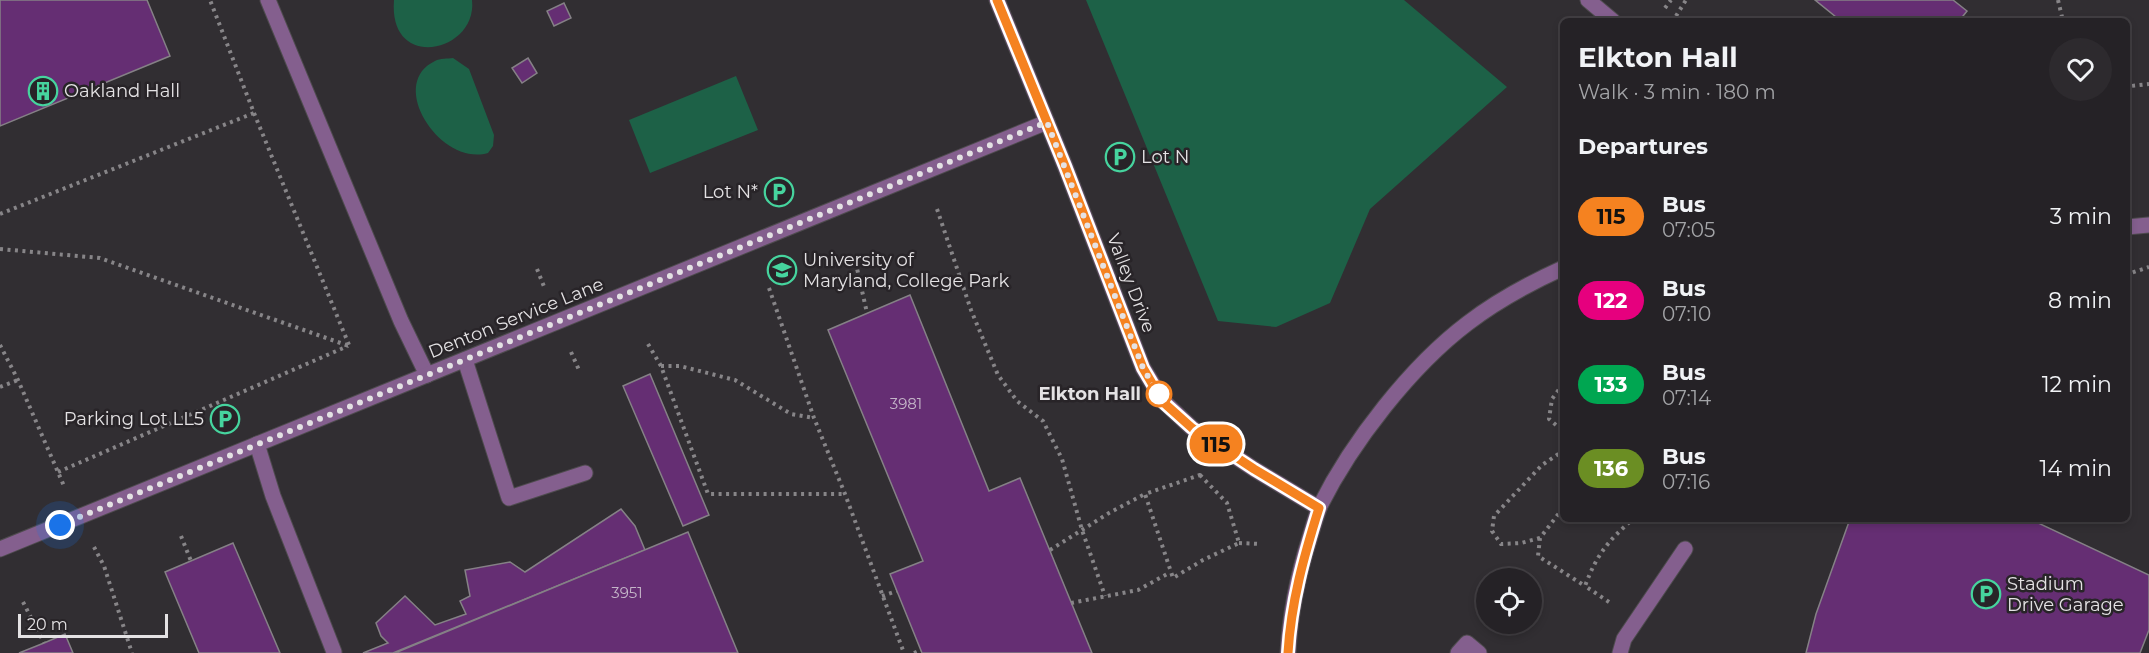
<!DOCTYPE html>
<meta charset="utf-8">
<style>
:root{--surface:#252226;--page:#2d2a2e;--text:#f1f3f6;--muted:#a3a4a7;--line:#423f43}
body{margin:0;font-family:Montserrat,sans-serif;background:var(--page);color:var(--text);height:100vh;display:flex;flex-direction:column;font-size:22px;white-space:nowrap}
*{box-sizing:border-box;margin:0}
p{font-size:20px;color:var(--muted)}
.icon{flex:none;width:33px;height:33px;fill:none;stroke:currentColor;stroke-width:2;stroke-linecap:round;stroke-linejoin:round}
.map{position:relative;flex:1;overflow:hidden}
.sheet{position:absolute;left:1560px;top:18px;width:570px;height:504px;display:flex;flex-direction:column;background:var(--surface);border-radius:9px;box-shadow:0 3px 9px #0003,0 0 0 2px var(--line)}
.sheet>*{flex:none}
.badge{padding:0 12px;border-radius:20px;font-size:21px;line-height:39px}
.buttons{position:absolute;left:1476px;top:568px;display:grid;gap:12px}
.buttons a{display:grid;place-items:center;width:66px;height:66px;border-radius:50%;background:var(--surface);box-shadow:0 3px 9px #0003,0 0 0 2px var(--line);font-size:30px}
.scale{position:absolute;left:18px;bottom:15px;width:150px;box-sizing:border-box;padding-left:6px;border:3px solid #e4e2e4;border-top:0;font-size:16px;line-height:21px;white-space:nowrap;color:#e4e2e4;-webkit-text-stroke:4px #282428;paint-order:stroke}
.you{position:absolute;width:30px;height:30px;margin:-15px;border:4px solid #fff;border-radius:50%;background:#1a73e8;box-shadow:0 0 0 9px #1a73e833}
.map>.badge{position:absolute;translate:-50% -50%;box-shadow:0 0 0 3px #fff}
h2{padding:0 18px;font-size:22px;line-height:54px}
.round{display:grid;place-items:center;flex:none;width:63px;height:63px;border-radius:32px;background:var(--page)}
.summary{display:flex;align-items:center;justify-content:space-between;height:102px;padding:0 18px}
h1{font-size:28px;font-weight:700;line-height:45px}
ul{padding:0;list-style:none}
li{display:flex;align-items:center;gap:18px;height:84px;padding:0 18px}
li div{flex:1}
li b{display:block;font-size:22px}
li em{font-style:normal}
li .badge{min-width:66px;font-weight:700;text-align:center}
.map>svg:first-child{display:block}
</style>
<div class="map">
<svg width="2149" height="653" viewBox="0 0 2149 653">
<rect width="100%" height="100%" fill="#312e32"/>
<g fill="#1d6147">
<path d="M394,0H472C478,52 388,73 394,0Z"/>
<polygon points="1086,0 1404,0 1507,87 1370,209 1330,303 1276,327 1218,321"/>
<path d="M453,58L469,69L494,135L493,146L488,153C441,167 386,84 435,61C440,58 448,59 453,58Z"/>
<polygon points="736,76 758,130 650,173 629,120"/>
</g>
<g fill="#652e73" stroke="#858186" stroke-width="1.5">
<polygon points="0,0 147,0 170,56 0,126"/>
<polygon points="1815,0 1953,0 1967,11 1959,21 1841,21"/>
<polygon points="564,3 571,18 554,26 547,11"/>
<polygon points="528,58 537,73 522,83 512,68"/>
<polygon points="910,295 989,491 1020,478 1092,653 922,653 890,574 923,561 828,330"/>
<polygon points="650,374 709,515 683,526 623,386"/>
<polygon points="621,509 635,526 645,550 393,653 363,653 388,643 381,636 376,623 405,596 435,625 466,614 460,601 470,596 465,570 510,562 525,572"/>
<polygon points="1850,519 2040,519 2038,523 2149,575 2149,630 2140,653 1806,653 1816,614"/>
<polygon points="688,532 738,653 395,653"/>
<polygon points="233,543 280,653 199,653 165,572"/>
<polygon points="65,634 73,653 19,653 44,643"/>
</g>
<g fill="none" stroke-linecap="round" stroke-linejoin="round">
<g stroke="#4e4b4e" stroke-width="17">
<g id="minor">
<polyline points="268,0 401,321 427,375"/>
<polyline points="997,0 1065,166 1143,368 1163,401 1192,428 1254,469 1319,508"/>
<polyline points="1588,0 1613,21"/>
<polyline points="2127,227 2149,225"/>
<polyline points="465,360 509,498 585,473"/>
<polyline points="257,444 273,496 334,652"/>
<polyline points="0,549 1047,122"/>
<path d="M1288,653C1290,613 1298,575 1310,537C1313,527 1316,516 1320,506C1352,442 1411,366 1468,323C1498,300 1530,283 1563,268"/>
<polyline points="1458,653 1467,643 1479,653"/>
<polyline points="1620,653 1624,639 1685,549"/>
</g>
</g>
<g stroke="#878588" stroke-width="4" stroke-dasharray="3 4.5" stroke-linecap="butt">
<polyline points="2058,0 2063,21"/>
<polyline points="1665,8 1671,0"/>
<polyline points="1676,16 1686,0"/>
<polyline points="2127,91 2131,86 2149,84"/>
<polyline points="254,113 349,345"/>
<polyline points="937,209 971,310 998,375 1017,401 1043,421 1062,459 1082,530 1105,596"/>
<polyline points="0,214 254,113 210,0"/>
<polyline points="0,249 100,258 349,346"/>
<polyline points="854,255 867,313"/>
<polyline points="537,269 545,289"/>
<polyline points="2127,277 2131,273 2149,267"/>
<polyline points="769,288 814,418 845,494 904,653"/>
<polyline points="648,344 661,366 708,494 845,494"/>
<polyline points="0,345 18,380 64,486"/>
<polyline points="571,352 579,370"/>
<polyline points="661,366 680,366 735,380 791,414 814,418"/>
<polyline points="1563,384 1552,399 1549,419 1563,431"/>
<polyline points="0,387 18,380"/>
<polyline points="58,472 348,346"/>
<polygon points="1200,475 1227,503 1239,543 1203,560 1173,578 1145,494"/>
<polyline points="1563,508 1540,538 1538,556 1585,586"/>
<polyline points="181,536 191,561"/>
<polyline points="1540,538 1521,543 1501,544 1492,531 1494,516 1542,465 1563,451"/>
<polyline points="1239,543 1261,544"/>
<polyline points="94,547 104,566 132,653"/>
<polyline points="1050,550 1109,513 1145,494"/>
<polyline points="882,596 897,591"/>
<polyline points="23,602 44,643"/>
<path d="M1609,602L1585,586C1597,554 1608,541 1633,519"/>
<polyline points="1071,603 1138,590 1169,573"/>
<polyline points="914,653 921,650"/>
</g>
<use href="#minor" stroke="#845f8e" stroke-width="15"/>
</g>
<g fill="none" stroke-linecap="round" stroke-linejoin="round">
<g stroke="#fff" stroke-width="14">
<path id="line" d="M997,0L1065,166L1143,368L1163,402L1192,428L1254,469L1319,508C1304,556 1291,602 1288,653"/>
</g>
<use href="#line" stroke="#f58220" stroke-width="9"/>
<polyline stroke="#e4e2e4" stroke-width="6" stroke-dasharray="0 10.8" points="60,525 1047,122 1143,368 1163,402 1159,394"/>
</g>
<defs>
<g id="building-ring" transform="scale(1.5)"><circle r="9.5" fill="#282428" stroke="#46d49e" stroke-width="1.5"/><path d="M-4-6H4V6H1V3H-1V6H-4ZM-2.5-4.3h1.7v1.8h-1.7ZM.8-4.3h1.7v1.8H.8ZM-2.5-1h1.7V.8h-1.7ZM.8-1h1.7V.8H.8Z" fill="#46d49e"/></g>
<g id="parking-ring" transform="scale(1.5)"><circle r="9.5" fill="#282428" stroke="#46d49e" stroke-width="1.5"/><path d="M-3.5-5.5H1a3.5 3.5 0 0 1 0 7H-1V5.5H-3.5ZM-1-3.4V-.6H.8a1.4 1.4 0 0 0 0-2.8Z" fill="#46d49e"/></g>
<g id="university-ring" transform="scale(1.5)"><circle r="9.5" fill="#282428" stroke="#46d49e" stroke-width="1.5"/><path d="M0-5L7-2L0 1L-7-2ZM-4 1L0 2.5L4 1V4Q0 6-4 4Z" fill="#46d49e"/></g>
</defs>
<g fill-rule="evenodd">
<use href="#building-ring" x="43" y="91"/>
<use href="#parking-ring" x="1120" y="157"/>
<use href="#parking-ring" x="779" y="192"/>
<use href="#university-ring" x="782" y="270"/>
<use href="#parking-ring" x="225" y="419"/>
<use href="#parking-ring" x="1986" y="594"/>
</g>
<circle fill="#fff" stroke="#f58220" stroke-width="3" cx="1159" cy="394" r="12"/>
<g text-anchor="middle" stroke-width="5" stroke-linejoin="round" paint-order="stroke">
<g font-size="15" fill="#c4b5c8">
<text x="906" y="409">3981</text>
<text x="627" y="598">3951</text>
</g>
<g font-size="18" fill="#e4e2e4" stroke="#282428" text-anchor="start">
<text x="64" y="97">Oakland Hall</text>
<text x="1141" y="163">Lot N</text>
<text x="758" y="198" text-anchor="end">Lot N*</text>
<text x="803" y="266">University of<tspan x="803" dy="21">Maryland, College Park</tspan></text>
<text x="204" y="425" text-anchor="end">Parking Lot LL5</text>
<text x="2007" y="590">Stadium<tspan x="2007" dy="21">Drive Garage</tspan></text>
</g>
<g font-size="18" fill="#e4e2e4" stroke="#282428">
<text transform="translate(1131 283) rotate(69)" y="6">Valley Drive</text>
<text transform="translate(516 318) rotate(-22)" y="6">Denton Service Lane</text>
</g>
<g font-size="18" font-weight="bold" fill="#e4e2e4" stroke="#282428" text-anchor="end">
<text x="1141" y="400">Elkton Hall</text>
</g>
</g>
</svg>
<div class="buttons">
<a><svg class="icon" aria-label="locate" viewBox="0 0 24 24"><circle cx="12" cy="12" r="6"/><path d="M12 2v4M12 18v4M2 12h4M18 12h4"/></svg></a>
</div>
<div class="scale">20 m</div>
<div class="you" style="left:60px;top:525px"></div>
<b class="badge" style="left:1216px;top:444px;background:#f58220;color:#111">115</b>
<section class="sheet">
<div class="summary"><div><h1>Elkton Hall</h1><p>Walk · 3 min · 180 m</p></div><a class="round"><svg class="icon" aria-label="heart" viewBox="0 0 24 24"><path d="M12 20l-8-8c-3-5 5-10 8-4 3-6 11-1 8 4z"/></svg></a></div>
<h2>Departures</h2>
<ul>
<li><span class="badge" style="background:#f58220;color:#111">115</span><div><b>Bus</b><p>07:05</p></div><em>3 min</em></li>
<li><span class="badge" style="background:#e6007e;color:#fff">122</span><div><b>Bus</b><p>07:10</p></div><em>8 min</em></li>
<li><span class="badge" style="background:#00a651;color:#fff">133</span><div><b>Bus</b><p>07:14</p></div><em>12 min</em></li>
<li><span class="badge" style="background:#6b8e23;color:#fff">136</span><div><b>Bus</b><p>07:16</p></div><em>14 min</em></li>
</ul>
</section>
</div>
